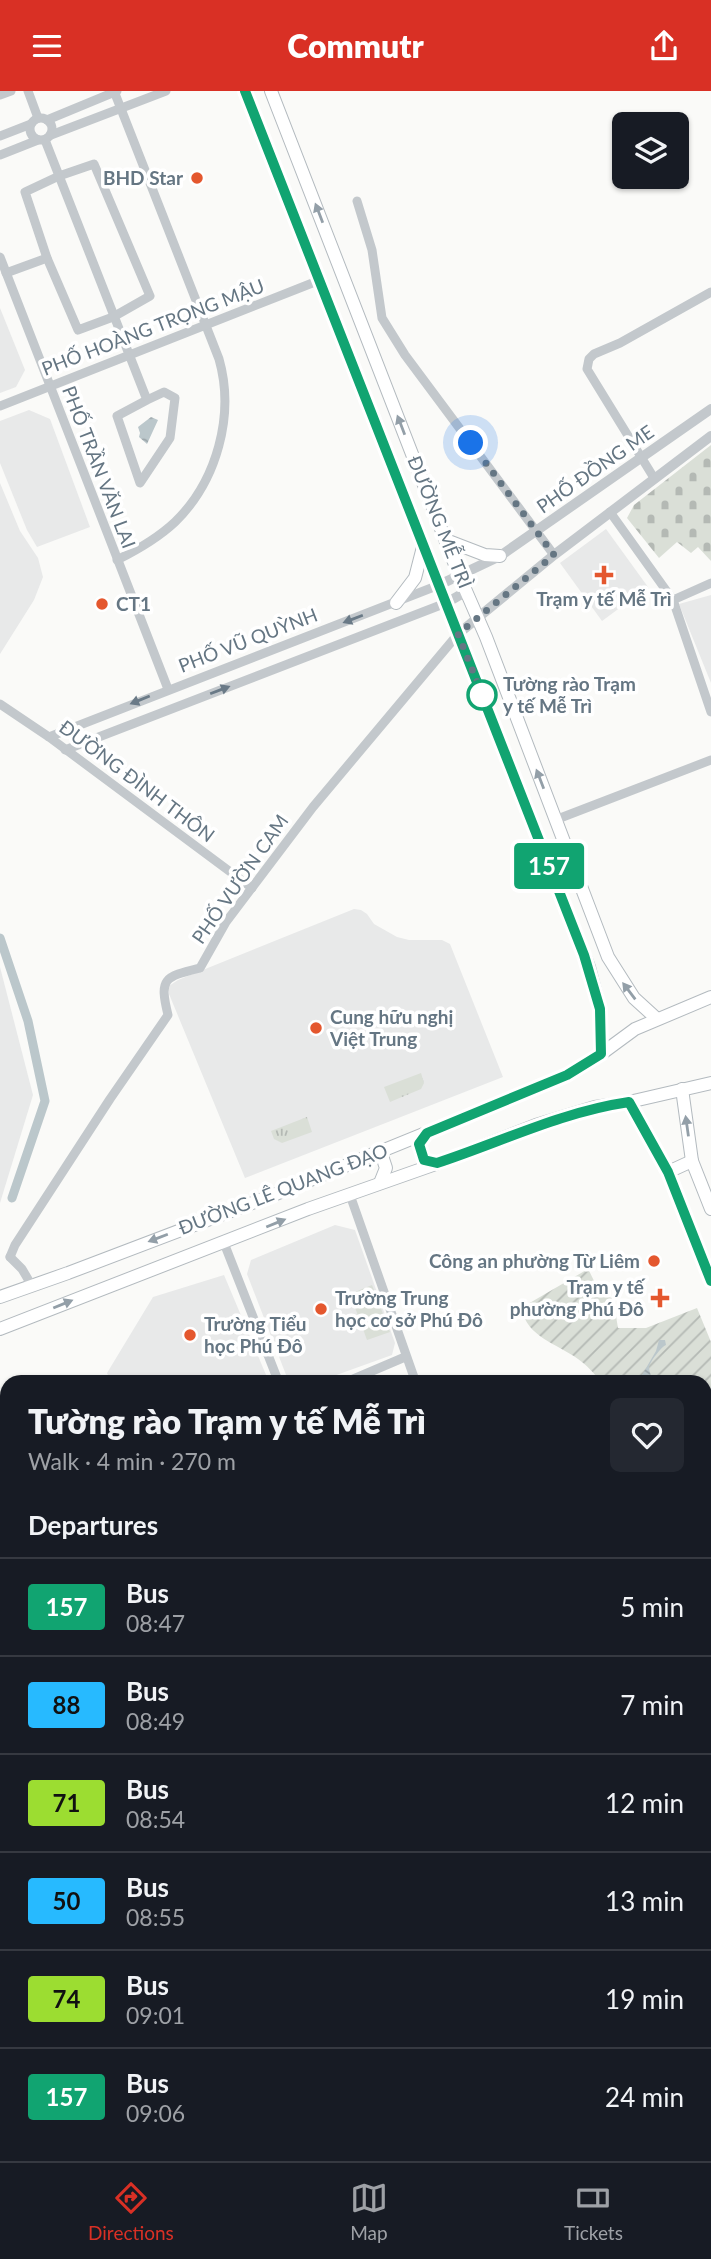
<!DOCTYPE html>
<meta charset="utf-8">
<style>
:root{--surface:#171b24;--page:#242831;--text:#f1f3f6;--muted:#9ea1a6;--line:#363941;--accent:#d93025}
body{margin:0;font-family:Lato,sans-serif;background:var(--page);color:var(--text);height:100vh;display:flex;flex-direction:column;font-size:26px;white-space:nowrap}
*{box-sizing:border-box;margin:0}
p{font-size:23px;color:var(--muted)}
.icon{flex:none;width:38px;height:38px;fill:none;stroke:currentColor;stroke-width:2;stroke-linecap:round;stroke-linejoin:round}
.map{position:relative;flex:1;overflow:hidden}
.panel{position:absolute;left:0px;top:1284px;width:712px;height:786px;display:flex;flex-direction:column;background:var(--surface);border-radius:21px 21px 0 0;box-shadow:0 2px 5px #0004}
.panel>*{flex:none}
.badge{padding:0 14px;border-radius:5px;font-size:24px;line-height:46px}
.buttons{position:absolute;left:612px;top:21px;display:grid;gap:14px}
.buttons a{display:grid;place-items:center;width:77px;height:77px;border-radius:10px;background:var(--surface);box-shadow:0 2px 5px #0004;font-size:35px}
.you{position:absolute;width:35px;height:35px;margin:-18px;border:5px solid #fff;border-radius:50%;background:#1a73e8;box-shadow:0 0 0 10px #1a73e833}
.map>.badge{position:absolute;translate:-50% -50%;box-shadow:0 0 0 4px #fff}
h2{padding:0 28px;font-size:26px;line-height:63px}
.round{display:grid;place-items:center;flex:none;width:74px;height:74px;border-radius:10px;background:var(--page)}
.overview{display:flex;align-items:center;justify-content:space-between;height:119px;padding:0 28px}
h1{font-size:33px;font-weight:800;line-height:52px}
ul{padding:0;list-style:none}
li{display:flex;align-items:center;gap:21px;height:98px;padding:0 28px;border-top:2px solid var(--line)}
li div{flex:1}
li b{display:block;font-size:26px}
li em{font-style:normal}
li .badge{min-width:77px;font-weight:700;text-align:center}
header{display:flex;justify-content:space-between;align-items:center;height:91px;padding:0 28px;background:var(--accent);color:#fff;font-size:32px;font-weight:800}
.menu{display:flex;justify-content:space-around;align-items:center;height:98px;border-top:2px solid var(--line);background:var(--surface);font-size:19px;color:var(--muted)}
.menu a{display:grid;justify-items:center;gap:4px}
.menu .current{color:var(--accent)}
.map>svg:first-child{display:block}
</style>
<header><svg class="icon" aria-label="menu" viewBox="0 0 24 24"><path d="M4 6h16M4 12h16M4 18h16"/></svg>Commutr<svg class="icon" aria-label="share" viewBox="0 0 24 24"><path d="M12 15V3M7 8l5-5 5 5M5 13v7h14v-7"/></svg></header>
<div class="map">
<svg width="711" height="2070" viewBox="0 0 711 2070">
<defs>
<pattern id="grass-tufts" width="24" height="20" patternUnits="userSpaceOnUse" patternTransform="scale(1.75)"><rect width="24" height="20" fill="#dadfd7"/><path d="M3 7l-1-3M5 7V3M7 7l1-3M15 17l-1-3M17 17v-4M19 17l1-3" fill="none" stroke="#b4b9b4"/></pattern>
<pattern id="cemetery-stones" width="16" height="16" patternUnits="userSpaceOnUse" patternTransform="scale(1.75)"><rect width="16" height="16" fill="#dadfd7"/><path d="M2 7V4a2 2 0 0 1 4 0v3zM10 15v-3a2 2 0 0 1 4 0v3z" fill="#b4b9b4"/></pattern>
<pattern id="garden-furrows" width="10" height="10" patternUnits="userSpaceOnUse" patternTransform="scale(1.75)"><rect width="10" height="10" fill="#dadfd7"/><path d="M-1 1l2-2M0 10L10 0M9 11l2-2" fill="none" stroke="#b4b9b4"/></pattern>
<pattern id="water-ripples" width="26" height="14" patternUnits="userSpaceOnUse" patternTransform="scale(1.75)"><rect width="26" height="14" fill="#bbc7cb"/><path d="M2 4q2-2 4 0t4 0M15 11q2-2 4 0t4 0" fill="none" stroke="#9ca6aa"/></pattern>
</defs>
<rect width="100%" height="100%" fill="#fafaf8"/>
<g fill="#e8e9e9">
<polygon points="0,217 25,279 16,296 0,302"/>
<polygon points="29,319 50,328 90,436 37,456 27,439 0,372 0,330"/>
<polygon points="0,392 20,440 38,467 43,486 34,509 0,563"/>
<polygon points="606,438 648,496 602,530 560,472"/>
<polygon points="711,504 711,592 679,513"/>
<polygon points="354,818 361,819 367,823 374,833 397,846 409,849 442,849 450,853 503,986 245,1087 169,903 169,895 178,889"/>
<polygon points="0,876 33,1004 0,1112"/>
<polygon points="335,1134 355,1139 395,1252 392,1264 317,1291 295,1291 288,1289 247,1183 251,1169"/>
<polygon points="224,1184 269,1291 111,1291 107,1282 153,1206"/>
<polygon points="711,1318 711,1563 705,1568 705,1320"/>
</g>
<g fill="url(#grass-tufts)">
<polygon points="421,982 424,992 421,998 390,1011 384,996"/>
<polygon points="307,1026 312,1041 282,1052 274,1048 271,1040"/>
</g>
<polygon fill="url(#cemetery-stones)" points="711,354 711,470 698,456 691,462 677,451 659,467 627,427 634,414"/>
<path fill="url(#garden-furrows)" d="M588,1178C595,1190 598,1205 613,1207L618,1237H646L697,1217L711,1251V1318L705,1320V1292L602,1291C594,1283 587,1274 578,1268C556,1252 528,1247 521,1217Z"/>
<polygon fill="#dadfd7" points="372,1194 390,1241 367,1249 350,1203"/>
<g fill="url(#water-ripples)">
<polygon points="151,326 158,329 147,353 139,346 140,342 138,336"/>
<path d="M659,1249H665L666,1254C661,1256 650,1271 649,1276C649,1280 651,1283 651,1287L647,1289L642,1284L656,1260Z"/>
</g>
<g fill="none" stroke-linecap="round" stroke-linejoin="round">
<polyline stroke="#bbc7cb" stroke-width="9" points="0,847 28,930 45,1010 12,1107"/>
<g stroke="#b3babf" stroke-width="14">
<g id="secondary">
<polyline points="245,0 589,876 600,918 601,963"/>
<polyline points="271,0 459,484 486,546 608,866 634,907 657,928"/>
<polyline points="446,449 485,464 500,465"/>
<polyline points="396,512 415,487 423,456"/>
<polyline points="682,998 692,1070 711,1118"/>
<polyline points="629,1011 668,1081 711,1190"/>
<polyline points="427,1042 419,1053 424,1069 437,1072"/>
<polyline points="373,1063 383,1068 386,1077 380,1092"/>
<polyline points="668,1081 692,1070"/>
<polyline points="0,1206 68,1182 276,1103 524,1002 567,984 601,963 635,938 711,906"/>
<polyline points="0,1238 308,1118 450,1068 536,1034 595,1016 629,1011 711,992"/>
</g>
</g>
<g stroke="#c3c8cc" stroke-width="9">
<polyline points="28,0 38,27"/>
<path d="M114,0L219,268C235,324 217,390 175,431C158,447 137,459 117,469"/>
<polyline points="0,4 11,0"/>
<circle cx="41" cy="38" r="11"/>
<polyline points="47,29 117,0"/>
<polyline points="51,44 166,0"/>
<polyline points="0,45 31,33"/>
<polyline points="45,49 147,309 117,325 140,392 170,347 175,307 164,301 147,309"/>
<polyline points="0,64 38,49"/>
<polygon points="94,73 150,205 113,226 78,239 47,167 25,101 59,85"/>
<polyline points="357,110 372,159 382,227 405,264 554,464"/>
<polyline points="0,166 168,598"/>
<polyline points="6,182 47,167"/>
<polyline points="0,315 320,189"/>
<polyline points="654,387 587,278 589,268 594,263 620,252 711,201"/>
<polyline points="610,421 673,509 711,621"/>
<polyline points="673,509 711,492"/>
<polyline points="0,613 49,646 252,797"/>
<polyline points="49,646 439,494"/>
<polyline points="65,659 446,512"/>
<polyline points="555,729 711,669"/>
<polyline points="350,1104 416,1292"/>
<polyline points="224,1152 279,1292"/>
<path d="M10,1166L15,1154L110,1008L168,924C159,887 164,886 200,877L226,831L313,716L458,543"/>
<polyline points="10,1166 22,1178 32,1195"/>
<polyline points="344,1292 405,1266"/>
<polyline points="705,2027 711,2026"/>
<polyline points="672,2063 673,2070"/>
<polyline points="309,2070 311,2063"/>
</g>
<g stroke="#c3c8cc" stroke-width="10">
<polyline points="439,494 500,465 711,318"/>
<polyline points="446,512 467,500"/>
<polyline points="458,543 554,464 711,345"/>
<polyline points="705,1864 711,1861"/>
<polyline points="0,2003 7,2023"/>
<polyline points="21,2063 24,2070"/>
</g>
<use href="#secondary" stroke="#fff" stroke-width="12"/>
</g>
<defs><path id="oneway-solid" d="M-6-.8H1V-3.2L6.5 0L1 3.2V.8H-6Z" transform="scale(1.75)"/></defs>
<g fill="#939fa8">
<use href="#oneway-solid" transform="translate(319 122) rotate(-111)"/>
<use href="#oneway-solid" transform="translate(401 334) rotate(-111)"/>
<use href="#oneway-solid" transform="translate(540 688) rotate(-111)"/>
<use href="#oneway-solid" transform="translate(629 900) rotate(-127)"/>
<use href="#oneway-solid" transform="translate(687 1035) rotate(-98)"/>
<use href="#oneway-solid" transform="translate(276 1132) rotate(-22)"/>
<use href="#oneway-solid" transform="translate(158 1147) rotate(159)"/>
<use href="#oneway-solid" transform="translate(63 1213) rotate(-22)"/>
</g>
<g fill="#6a7a87">
<use href="#oneway-solid" transform="translate(353 528) rotate(159)"/>
<use href="#oneway-solid" transform="translate(220 599) rotate(-21)"/>
<use href="#oneway-solid" transform="translate(140 609) rotate(158)"/>
</g>
<g fill="none" stroke-linecap="round" stroke-linejoin="round">
<g stroke="#fff" stroke-width="16">
<path id="line" d="M245,0L584,864L600,918L601,963L567,984L427,1042L419,1053L424,1069L437,1072C501,1051 561,1021 629,1011L668,1081L711,1190"/>
</g>
<use href="#line" stroke="#11a471" stroke-width="10"/>
<polyline stroke="#657683" stroke-width="7" stroke-dasharray="0 12.6" points="471,352 554,464 458,543 486,613 482,604"/>
</g>
<g fill="#e4572e" stroke="#fff" stroke-width="2.5">
<circle cx="197" cy="87" r="7"/>
<path d="M600.5 473.5h7v7h7v7h-7v7h-7v-7h-7v-7h7z"/>
<circle cx="102" cy="513" r="7"/>
<circle cx="316" cy="937" r="7"/>
<circle cx="654" cy="1170" r="7"/>
<path d="M656.5 1196.5h7v7h7v7h-7v7h-7v-7h-7v-7h7z"/>
<circle cx="321" cy="1218" r="7"/>
<circle cx="190" cy="1244" r="7"/>
</g>
<circle fill="#fff" stroke="#11a471" stroke-width="3.5" cx="482" cy="604" r="14"/>
<g text-anchor="middle" stroke-width="7" stroke-linejoin="round" paint-order="stroke">
<g font-size="19" font-weight="bold" fill="#657683" stroke="#fff" text-anchor="start">
<text x="183" y="94" text-anchor="end">BHD Star</text>
<text x="604" y="515" text-anchor="middle">Trạm y tế Mễ Trì</text>
<text x="116" y="520">CT1</text>
<text x="330" y="933">Cung hữu nghị<tspan x="330" dy="22">Việt Trung</tspan></text>
<text x="640" y="1177" text-anchor="end">Công an phường Từ Liêm</text>
<text x="644" y="1203" text-anchor="end">Trạm y tế<tspan x="644" dy="22">phường Phú Đô</tspan></text>
<text x="335" y="1214">Trường Trung<tspan x="335" dy="22">học cơ sở Phú Đô</tspan></text>
<text x="204" y="1240">Trường Tiểu<tspan x="204" dy="22">học Phú Đô</tspan></text>
</g>
<g font-size="19" fill="#657683" stroke="#fff">
<text transform="translate(153 236) rotate(-21)" y="7">PHỐ HOÀNG TRỌNG MẬU</text>
<text transform="translate(99 376) rotate(69)" y="7">PHỐ TRẦN VĂN LAI</text>
<text transform="translate(595 378) rotate(-35)" y="7">PHỐ ĐỒNG ME</text>
<text transform="translate(440 431) rotate(68)" y="7">ĐƯỜNG MỄ TRÌ</text>
<text transform="translate(248 549) rotate(-21)" y="7">PHỐ VŨ QUỲNH</text>
<text transform="translate(137 690) rotate(37)" y="7">ĐƯỜNG ĐÌNH THÔN</text>
<text transform="translate(240 788) rotate(-55)" y="7">PHỐ VƯỜN CAM</text>
<text transform="translate(283 1098) rotate(-21)" y="7">ĐƯỜNG LÊ QUANG ĐẠO</text>
</g>
<g font-size="19" font-weight="bold" fill="#657683" stroke="#fff" text-anchor="start">
<text x="503" y="600">Tường rào Trạm<tspan x="503" dy="22">y tế Mễ Trì</tspan></text>
</g>
</g>
</svg>
<div class="buttons">
<a><svg class="icon" aria-label="layers" viewBox="0 0 24 24"><path d="M12 4l9 5-9 5-9-5zM3 14l9 5 9-5"/></svg></a>
</div>
<div class="you" style="left:471px;top:352px"></div>
<b class="badge" style="left:549px;top:775px;background:#11a471;color:#fff">157</b>
<section class="panel">
<div class="overview"><div><h1>Tường rào Trạm y tế Mễ Trì</h1><p>Walk · 4 min · 270 m</p></div><a class="round"><svg class="icon" aria-label="heart" viewBox="0 0 24 24"><path d="M12 20l-8-8c-3-5 5-10 8-4 3-6 11-1 8 4z"/></svg></a></div>
<h2>Departures</h2>
<ul>
<li><span class="badge" style="background:#11a471;color:#fff">157</span><div><b>Bus</b><p>08:47</p></div><em>5 min</em></li>
<li><span class="badge" style="background:#27baff;color:#111">88</span><div><b>Bus</b><p>08:49</p></div><em>7 min</em></li>
<li><span class="badge" style="background:#9cdd31;color:#111">71</span><div><b>Bus</b><p>08:54</p></div><em>12 min</em></li>
<li><span class="badge" style="background:#27baff;color:#111">50</span><div><b>Bus</b><p>08:55</p></div><em>13 min</em></li>
<li><span class="badge" style="background:#9cdd31;color:#111">74</span><div><b>Bus</b><p>09:01</p></div><em>19 min</em></li>
<li><span class="badge" style="background:#11a471;color:#fff">157</span><div><b>Bus</b><p>09:06</p></div><em>24 min</em></li>
</ul>
</section>
</div>
<nav class="menu">
<a class="current"><svg class="icon" aria-label="directions" viewBox="0 0 24 24"><path d="M12 3l9 9-9 9-9-9zM9 14v-3h6M13 9l2 2-2 2"/></svg>Directions</a>
<a><svg class="icon" aria-label="map" viewBox="0 0 24 24"><path d="M3 6l6-2 6 2 6-2v14l-6 2-6-2-6 2zM9 4v14M15 6v14"/></svg>Map</a>
<a><svg class="icon" aria-label="tickets" viewBox="0 0 24 24"><path d="M3 7h18v10H3zM15 7v10"/></svg>Tickets</a>
</nav>
